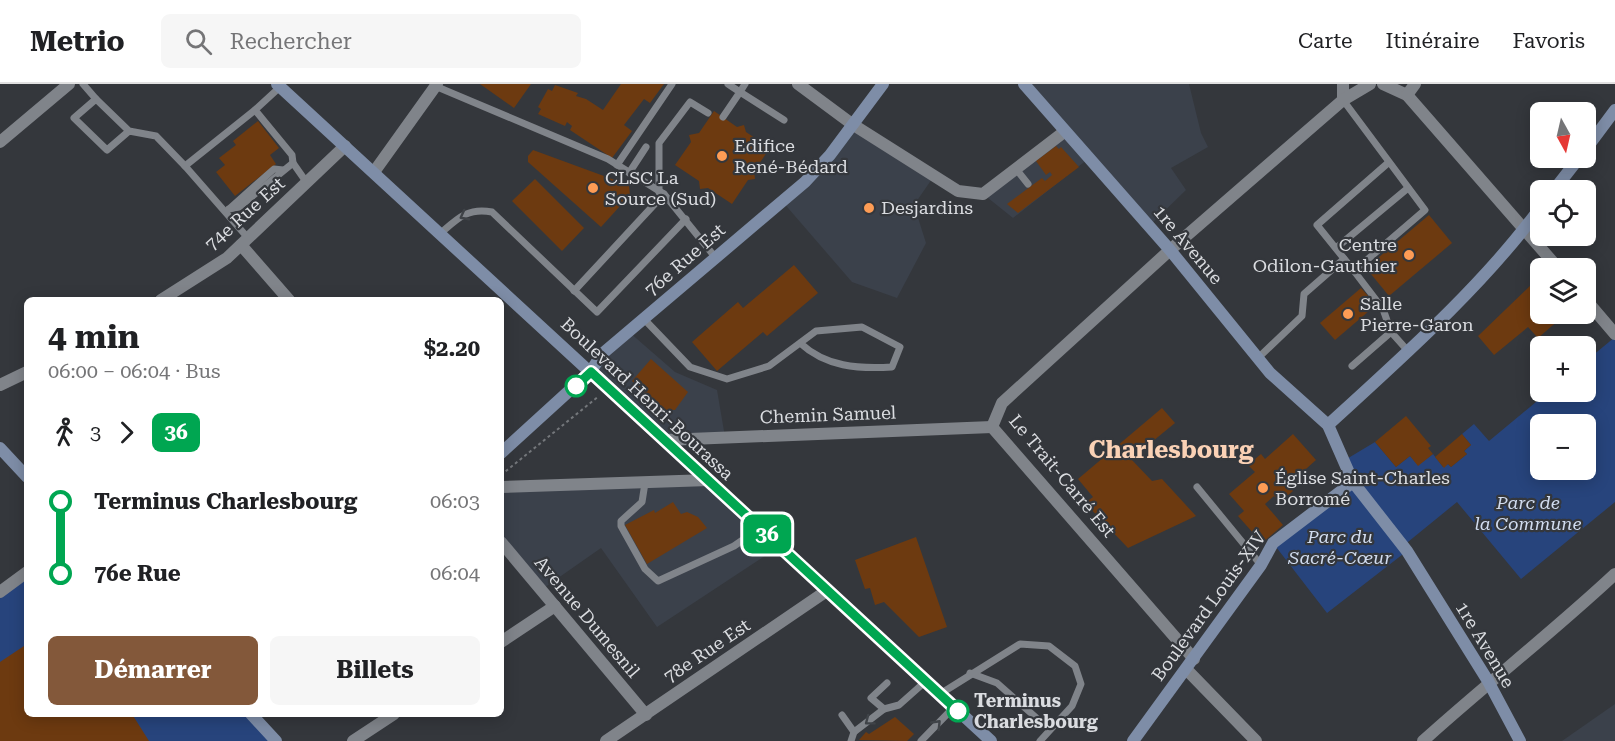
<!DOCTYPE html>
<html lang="fr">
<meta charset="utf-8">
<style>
:root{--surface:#fff;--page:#f6f6f6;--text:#202124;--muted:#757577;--line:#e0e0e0;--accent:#83583a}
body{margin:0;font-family:"Roboto Serif",serif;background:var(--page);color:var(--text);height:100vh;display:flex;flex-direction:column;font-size:22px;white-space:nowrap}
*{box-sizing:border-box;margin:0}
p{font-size:20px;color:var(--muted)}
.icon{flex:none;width:33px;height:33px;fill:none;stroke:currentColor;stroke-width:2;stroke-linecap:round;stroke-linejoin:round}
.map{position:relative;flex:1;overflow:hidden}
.panel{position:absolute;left:24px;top:213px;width:480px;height:420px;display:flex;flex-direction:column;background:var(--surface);border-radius:9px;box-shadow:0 3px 15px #0003}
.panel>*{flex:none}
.badge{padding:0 12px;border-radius:9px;font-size:21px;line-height:39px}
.needle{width:39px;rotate:172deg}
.controls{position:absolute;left:1530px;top:18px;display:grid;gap:12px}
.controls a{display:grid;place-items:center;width:66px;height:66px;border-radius:9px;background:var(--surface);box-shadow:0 3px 15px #0003;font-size:30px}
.map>.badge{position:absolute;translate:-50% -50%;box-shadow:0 0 0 3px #fff}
.legs{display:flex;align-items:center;gap:9px;height:66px;padding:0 24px;font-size:20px}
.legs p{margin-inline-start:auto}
.summary{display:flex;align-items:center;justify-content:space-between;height:102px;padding:0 24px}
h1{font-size:33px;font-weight:700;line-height:45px}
.button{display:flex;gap:12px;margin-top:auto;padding:12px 24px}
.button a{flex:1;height:69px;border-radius:9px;background:var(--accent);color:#fff;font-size:24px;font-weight:700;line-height:69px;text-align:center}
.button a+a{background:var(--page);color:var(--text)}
ul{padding:0 24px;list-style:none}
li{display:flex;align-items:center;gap:21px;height:72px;font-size:22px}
li i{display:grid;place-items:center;width:9px;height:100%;margin:0 8px;background:currentColor}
li i::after{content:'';width:15px;height:15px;margin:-8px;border:4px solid;border-radius:50%;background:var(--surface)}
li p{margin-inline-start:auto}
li:first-child i{background:linear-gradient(#0000 50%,currentColor 0)}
li:last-child i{background:linear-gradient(currentColor 50%,#0000 0)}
header{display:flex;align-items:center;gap:36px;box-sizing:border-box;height:84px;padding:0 30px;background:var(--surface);border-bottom:2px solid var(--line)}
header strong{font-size:28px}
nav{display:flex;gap:33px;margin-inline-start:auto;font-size:21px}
.search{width:420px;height:54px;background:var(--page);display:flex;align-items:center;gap:15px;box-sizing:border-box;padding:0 21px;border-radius:9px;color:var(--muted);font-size:22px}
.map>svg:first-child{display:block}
</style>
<header>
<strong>Metrio</strong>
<div class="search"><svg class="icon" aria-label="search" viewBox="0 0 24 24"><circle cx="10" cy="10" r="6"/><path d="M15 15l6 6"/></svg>Rechercher</div>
<nav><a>Carte</a><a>Itinéraire</a><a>Favoris</a></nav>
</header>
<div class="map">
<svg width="1615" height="657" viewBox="0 0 1615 657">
<rect width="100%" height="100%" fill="#34373c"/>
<g fill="#3b414b">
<polygon points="1024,0 1189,0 1201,49 1208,63 1171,84 1186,106 1149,142 1088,75 1013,134 983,110 1064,48"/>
<polygon points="852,40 934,92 914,121 926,159 897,214 852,198 782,117"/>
<polygon points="629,248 675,288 717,306 725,353 665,356 591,287"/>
<polygon points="709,396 780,462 657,543 601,464 541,506 501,458 501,403"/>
<polygon points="1615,620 1615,657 1562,657"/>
</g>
<g fill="#27447c" fill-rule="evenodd">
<path d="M1615,253V418L1521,495L1457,418L1403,462L1407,467L1327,529L1273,459L1353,398L1345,376L1375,358L1396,383L1410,372L1418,381L1433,370L1443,383L1448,380L1451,383L1467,370L1464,367L1471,361L1462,350L1474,340L1489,357L1548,308H1586V277ZM1540,340H1586V386H1540Z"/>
<polygon points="27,488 27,630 251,630 276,657 0,657 0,508"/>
</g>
<g fill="#6d3a10">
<polygon points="480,0 531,0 514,24"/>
<polygon points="621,0 664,0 650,19 644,15 624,41 632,47 612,74 570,46 572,42 567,38 565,42 538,30 541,25 538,23 548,5 552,7 555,1 578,9 576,12 586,15 603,26"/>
<polygon points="714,27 737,43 744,41 746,48 770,64 754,87 755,95 748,96 732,120 708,104 700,105 699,97 675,81 691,58 689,51 699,49"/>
<polygon points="258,37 279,64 270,71 276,80 235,112 216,88 225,81 219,74 236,61 233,57"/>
<polygon points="1056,62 1059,65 1061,63 1079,83 1018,129 1007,120 1042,94 1045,97 1052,91 1050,88 1046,91 1036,77"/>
<polygon points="533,66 623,99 629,102 630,111 601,143 528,78 528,72"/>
<polygon points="535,95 584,144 562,167 512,117"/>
<polygon points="1429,131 1452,159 1389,212 1366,184"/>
<polygon points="794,181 818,209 767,252 763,248 717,287 692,258 738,218 743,224"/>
<polygon points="1531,201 1540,211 1540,230 1555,230 1560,235 1538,254 1528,243 1494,271 1478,252"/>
<polygon points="1361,204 1376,221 1335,256 1320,239"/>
<polygon points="651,275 688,308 675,326 664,326 632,297"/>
<polygon points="1162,324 1175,339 1131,375 1152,397 1162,395 1196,432 1128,464 1085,419 1093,413 1078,395"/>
<polygon points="1406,332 1431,362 1428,364 1433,370 1418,382 1410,372 1396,383 1375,358"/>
<polygon points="1293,350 1316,376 1288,401 1293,407 1280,418 1274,412 1265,420 1283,441 1262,459 1238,432 1244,427 1229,410 1255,388 1248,381 1261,370 1265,375"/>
<polygon points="1462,350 1471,361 1464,367 1467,370 1451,383 1448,380 1444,384 1435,373"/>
<polygon points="673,418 681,430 687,428 698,433 707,444 647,480 625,441 654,426 655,429"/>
<polygon points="916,453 947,543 919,553 884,518 875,521 870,504 865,505 855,476"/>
<polygon points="27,560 27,630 132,630 149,657 0,657 0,578"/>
<polygon points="895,633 914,650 907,657 859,656 866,648 869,650"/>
</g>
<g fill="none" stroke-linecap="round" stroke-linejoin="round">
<polyline stroke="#74777b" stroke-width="2" stroke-dasharray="3 3" stroke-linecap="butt" points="501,391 599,312"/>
<g stroke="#80848a" stroke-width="7">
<polyline points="83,0 96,15"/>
<polyline points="745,0 740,8 784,36"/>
<polyline points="435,2 608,75 664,110 715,173"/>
<polyline points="280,3 255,26 292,71 293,79 307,99"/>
<polyline points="1343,16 1425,126 1354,187 1383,225 1391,248 1408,267"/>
<polyline points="723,33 740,8 728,0"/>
<polyline points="129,47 107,66 74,34 96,15 129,47 156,52 185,82"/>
<polyline points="617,81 672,0"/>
<polyline points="1016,85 1028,100"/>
<polyline points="629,89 646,63"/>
<polyline points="659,108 659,59 690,18 708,29"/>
<polyline points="229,125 239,123 293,79"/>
<polyline points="229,125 274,85 283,86"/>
<path d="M441,149C457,135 468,123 492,128L597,228L686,135"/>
<polyline points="248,154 185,82 255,26"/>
<polyline points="1336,164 1408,104"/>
<polyline points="1354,187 1317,141 1388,79"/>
<polyline points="574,207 664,110"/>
<path d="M644,235L690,283L727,295L769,282L816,247L862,243L900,263L892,283C858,285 826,283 800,259"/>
<polyline points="1258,274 1302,232 1304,210 1344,175"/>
<polyline points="1352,282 1391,248"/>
<polyline points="645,399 642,418 621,437 621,442 645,485 658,497 734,462 760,444"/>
<polyline points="1197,403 1261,481"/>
<polyline points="970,589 997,599 1049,645"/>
<polyline points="887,599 871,614 884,625 899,621 926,597"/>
<polyline points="940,610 1020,560 1049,562 1075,582 1081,600 1072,622 1040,657"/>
<polyline points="842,631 854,648"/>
<polyline points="851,657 854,648 884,625"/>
<polyline points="921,657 954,623"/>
</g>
<g stroke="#80848a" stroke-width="12">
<polyline points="798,0 852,40 958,107 983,110 1064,48"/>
<polyline points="1343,0 1343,16"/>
<polyline points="1383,0 1407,11 1558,184"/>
<polyline points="1407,11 1415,0"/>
<polyline points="0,58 69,0"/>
<polyline points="374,88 437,0"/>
<polyline points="241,161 289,216"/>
<polyline points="161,216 227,174 345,62"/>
<polyline points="1586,216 1615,250"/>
<polyline points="0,301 27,288"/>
<polyline points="665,356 992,343"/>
<polyline points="501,403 709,396"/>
<polyline points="501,458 646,631"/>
<polyline points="0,508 27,488"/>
<polyline points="501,558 555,522"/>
<polyline points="1194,575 992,343 1002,319 1170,166 1343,16 1370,0"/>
<polyline points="1187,586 1256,657"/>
<polyline points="353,657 394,630"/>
<polyline points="606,657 828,506"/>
<path d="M1423,657C1486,600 1553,548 1615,490"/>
</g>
<g stroke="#7e8da7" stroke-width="12">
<polyline points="277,0 991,657"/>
<polyline points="1024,0 1170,166 1270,289 1328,341 1353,398 1407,467 1488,597 1520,657"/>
<polyline points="1586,65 1615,26"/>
<polyline points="1554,106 1579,74"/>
<path d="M1328,341C1400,275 1482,203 1540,124"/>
<polyline points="0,364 27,393"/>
<polyline points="501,369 591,287 602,270 805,98 830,71 883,0"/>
<polyline points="251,630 276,657"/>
<polyline points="1133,657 1261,481 1273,459 1353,398"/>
</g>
</g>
<defs><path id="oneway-chevron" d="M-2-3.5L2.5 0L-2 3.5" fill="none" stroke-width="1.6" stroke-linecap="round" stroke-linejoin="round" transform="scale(1.5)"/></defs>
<g stroke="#3f4348">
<use href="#oneway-chevron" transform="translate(464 132) rotate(152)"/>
<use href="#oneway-chevron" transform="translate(869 637) rotate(143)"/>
<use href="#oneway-chevron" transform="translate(937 640) rotate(-46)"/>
</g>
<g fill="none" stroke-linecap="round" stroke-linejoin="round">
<g stroke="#fff" stroke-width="14">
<polyline id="line-1" points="576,302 591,288 958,627"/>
</g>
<use href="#line-1" stroke="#00a651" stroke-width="9"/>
</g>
<g fill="#fd9c55" stroke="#34373c" stroke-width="2">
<circle cx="722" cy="72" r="6"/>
<circle cx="593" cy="104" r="6"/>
<circle cx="869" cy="124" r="6"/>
<circle cx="1409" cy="171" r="6"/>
<circle cx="1348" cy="230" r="6"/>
<circle cx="1263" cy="404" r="6"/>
</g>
<g fill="#fff" stroke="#00a651" stroke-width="3">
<circle cx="576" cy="302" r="10"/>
<circle cx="958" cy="627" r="10"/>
</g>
<g text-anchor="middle" stroke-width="4.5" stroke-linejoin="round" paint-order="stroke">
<g font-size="18" fill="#dadce0" stroke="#34373c" text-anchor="start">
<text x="734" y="68">Edifice<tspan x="734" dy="21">René-Bédard</tspan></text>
<text x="605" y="100">CLSC La<tspan x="605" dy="21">Source (Sud)</tspan></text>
<text x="881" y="130">Desjardins</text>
<text x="1397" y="167" text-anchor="end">Centre<tspan x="1397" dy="21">Odilon-Gauthier</tspan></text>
<text x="1360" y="226">Salle<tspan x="1360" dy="21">Pierre-Garon</tspan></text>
<text x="1275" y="400">Église Saint-Charles<tspan x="1275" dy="21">Borromé</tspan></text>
</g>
<g font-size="18" fill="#dadce0" stroke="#34373c">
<text transform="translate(245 130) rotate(-42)" y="6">74e Rue Est</text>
<text transform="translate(1188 161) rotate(50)" y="6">1re Avenue</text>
<text transform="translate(685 176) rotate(-41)" y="6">76e Rue Est</text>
<text transform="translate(647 315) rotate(43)" y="6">Boulevard Henri-Bourassa</text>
<text transform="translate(828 331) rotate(-2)" y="6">Chemin Samuel</text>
<text transform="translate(1062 392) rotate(50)" y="6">Le Trait-Carré Est</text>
<text transform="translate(1209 522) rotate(-54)" y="6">Boulevard Louis-XIV</text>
<text transform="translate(587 533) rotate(50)" y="6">Avenue Dumesnil</text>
<text transform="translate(1485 561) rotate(59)" y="6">1re Avenue</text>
<text transform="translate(707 567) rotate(-34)" y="6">78e Rue Est</text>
</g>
<g font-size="18" font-style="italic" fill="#d1dcef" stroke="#34373c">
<text x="1528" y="425">Parc de<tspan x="1528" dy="21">la Commune</tspan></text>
<text x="1340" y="459">Parc du<tspan x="1340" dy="21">Sacré-Cœur</tspan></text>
</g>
<g font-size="18" font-weight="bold" fill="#dadce0" stroke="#34373c" text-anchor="start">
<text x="974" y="623">Terminus<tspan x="974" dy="21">Charlesbourg</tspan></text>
</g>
<g font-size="24" font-weight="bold" fill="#fad1b5" stroke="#34373c">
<text x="1171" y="374">Charlesbourg</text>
</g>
</g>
</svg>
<div class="controls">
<a><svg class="needle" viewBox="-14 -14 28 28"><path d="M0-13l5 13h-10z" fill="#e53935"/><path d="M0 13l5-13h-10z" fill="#757577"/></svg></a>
<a><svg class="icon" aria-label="locate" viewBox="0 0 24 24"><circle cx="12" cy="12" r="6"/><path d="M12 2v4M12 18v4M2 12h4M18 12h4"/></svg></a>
<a><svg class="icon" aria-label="layers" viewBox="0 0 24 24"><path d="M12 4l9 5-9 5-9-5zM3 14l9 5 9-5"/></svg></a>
<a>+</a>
<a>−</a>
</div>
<b class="badge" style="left:767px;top:450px;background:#00a651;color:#fff">36</b>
<section class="panel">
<div class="summary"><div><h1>4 min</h1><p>06:00 – 06:04 · Bus</p></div><b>$2.20</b></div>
<div class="legs"><svg class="icon" aria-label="walk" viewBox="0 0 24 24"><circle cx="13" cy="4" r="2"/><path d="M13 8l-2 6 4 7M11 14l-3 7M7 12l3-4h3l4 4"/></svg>3<svg class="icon" aria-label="forward" viewBox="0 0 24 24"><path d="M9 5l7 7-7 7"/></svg><b class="badge" style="background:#00a651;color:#fff">36</b></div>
<ul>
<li><i style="color:#00a651"></i><b>Terminus Charlesbourg</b><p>06:03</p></li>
<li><i style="color:#00a651"></i><b>76e Rue</b><p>06:04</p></li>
</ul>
<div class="button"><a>Démarrer</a><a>Billets</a></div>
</section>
</div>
